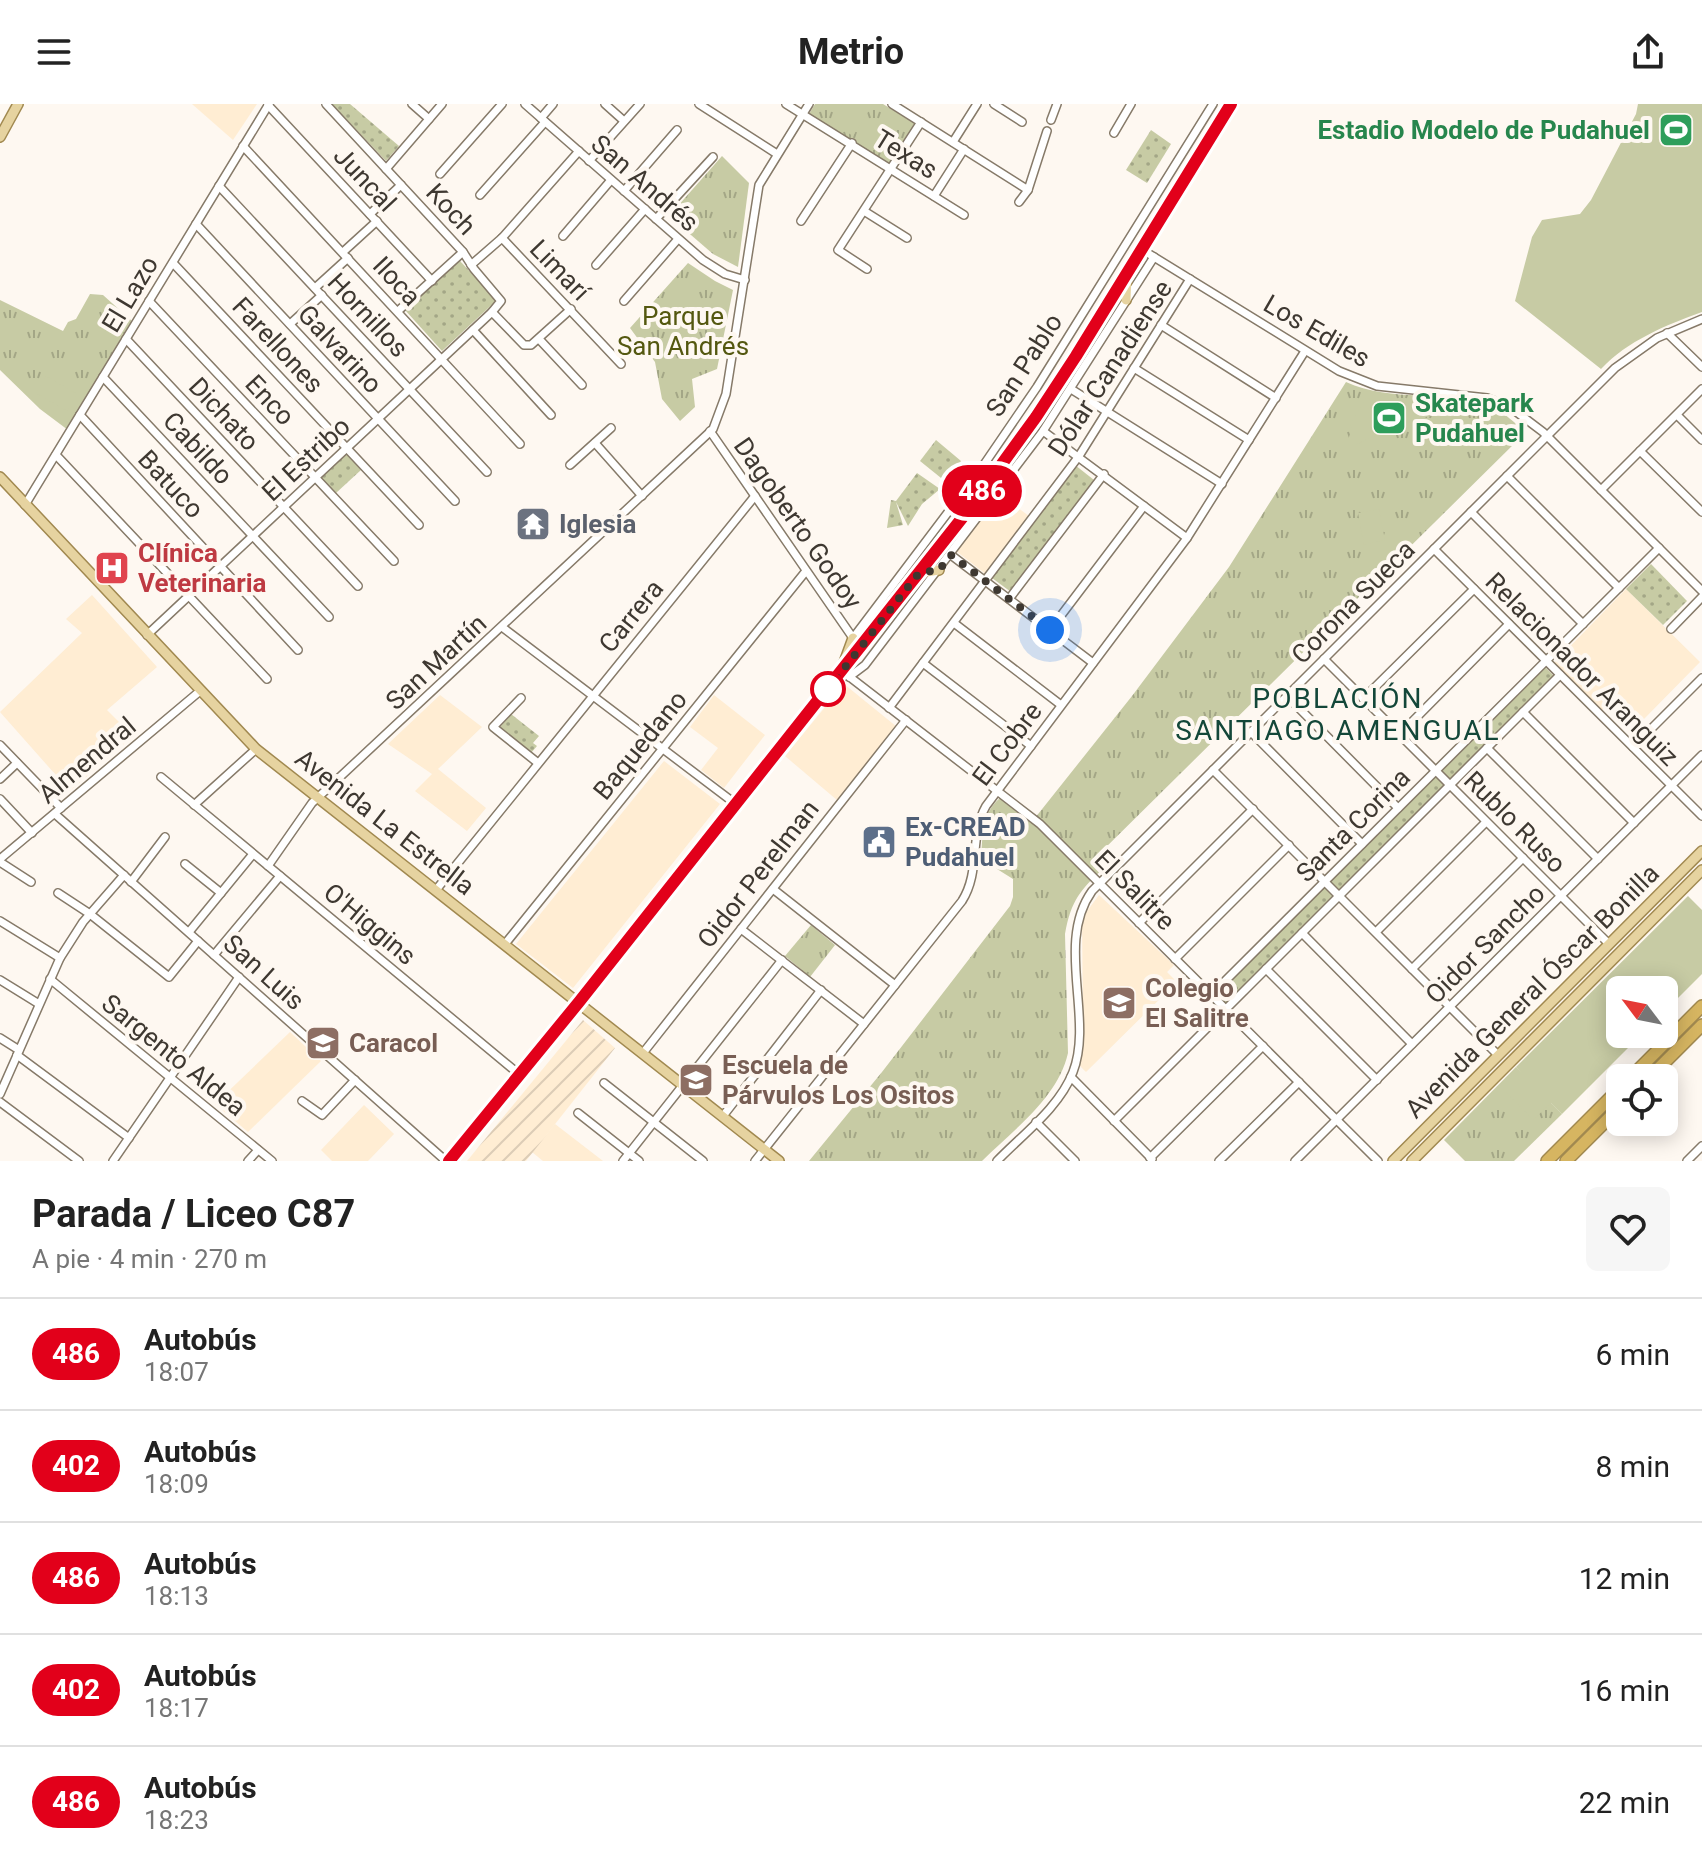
<!DOCTYPE html>
<html lang="es">
<meta charset="utf-8">
<style>
:root{--surface:#fff;--page:#f6f6f6;--text:#222;--muted:#767676;--line:#e0e0e0}
body{margin:0;font-family:Roboto,sans-serif;background:var(--page);color:var(--text);height:100vh;display:flex;flex-direction:column;font-size:30px;white-space:nowrap}
*{box-sizing:border-box;margin:0}
p{font-size:26px;color:var(--muted)}
.icon{flex:none;width:44px;height:44px;fill:none;stroke:currentColor;stroke-width:2;stroke-linecap:round;stroke-linejoin:round}
.map{position:relative;height:1057px;overflow:hidden}
.sheet{display:flex;flex-direction:column;background:var(--surface);flex:1}
.sheet>*{flex:none}
.badge{padding:0 16px;border-radius:26px;font-size:28px;line-height:52px}
.needle{width:52px;rotate:302deg}
.buttons{position:absolute;left:1606px;top:872px;display:grid;gap:16px}
.buttons a{display:grid;place-items:center;width:72px;height:72px;border-radius:12px;background:var(--surface);box-shadow:0 4px 20px #0003;font-size:40px}
.you{position:absolute;width:40px;height:40px;margin:-20px;border:6px solid #fff;border-radius:50%;background:#1a73e8;box-shadow:0 0 0 12px #1a73e833}
.map>.badge{position:absolute;translate:-50% -50%;box-shadow:0 0 0 4px #fff}
.round{display:grid;place-items:center;flex:none;width:84px;height:84px;border-radius:12px;background:var(--page)}
.overview{display:flex;align-items:center;justify-content:space-between;height:136px;padding:0 32px}
h1{font-size:38px;font-weight:700;line-height:60px}
ul{padding:0;list-style:none}
li{display:flex;align-items:center;gap:24px;height:112px;padding:0 32px;border-top:2px solid var(--line)}
li div{flex:1}
li b{display:block;font-size:30px}
li em{font-style:normal}
li .badge{min-width:88px;font-weight:700;text-align:center}
header{display:flex;justify-content:space-between;align-items:center;height:104px;padding:0 32px;background:var(--surface);font-size:36px;font-weight:700}
.map>svg:first-child{display:block}
</style>
<header><svg class="icon" aria-label="menu" viewBox="0 0 24 24"><path d="M4 6h16M4 12h16M4 18h16"/></svg>Metrio<svg class="icon" aria-label="share" viewBox="0 0 24 24"><path d="M12 15V3M7 8l5-5 5 5M5 13v7h14v-7"/></svg></header>
<div class="map">
<svg width="1702" height="1057" viewBox="0 0 1702 1057">
<defs>
<pattern id="industrial-furrows" width="10" height="10" patternUnits="userSpaceOnUse" patternTransform="scale(2)"><rect width="10" height="10" fill="#ffedd3"/><path d="M-1 1l2-2M0 10L10 0M9 11l2-2" fill="none" stroke="#dcccb6"/></pattern>
<pattern id="grass-dots" width="8" height="8" patternUnits="userSpaceOnUse" patternTransform="scale(2)"><rect width="8" height="8" fill="#c7cba4"/><path d="M2 2h.1M6 6h.1" fill="none" stroke="#a3a686" stroke-width="1.8" stroke-linecap="round"/></pattern>
<pattern id="park-tufts" width="24" height="20" patternUnits="userSpaceOnUse" patternTransform="scale(2)"><rect width="24" height="20" fill="#c7cba4"/><path d="M3 7l-1-3M5 7V3M7 7l1-3M15 17l-1-3M17 17v-4M19 17l1-3" fill="none" stroke="#a3a686"/></pattern>
</defs>
<rect width="100%" height="100%" fill="#fef8f1"/>
<g fill="#ffedd3">
<polygon points="192,0 257,0 233,36"/>
<polygon points="1006,382 1010,398 1029,412 987,471 956,447"/>
<polygon points="1626,485 1700,558 1643,616 1618,590 1601,607 1553,560"/>
<polygon points="92,491 157,563 107,606 133,632 70,687 0,608 82,529 66,515"/>
<polygon points="844,580 897,623 837,696 785,652"/>
<polygon points="440,591 482,623 438,665 486,704 467,727 415,687 432,670 388,640"/>
<polygon points="714,591 765,631 724,684 701,666 718,644 690,623"/>
<polygon points="664,657 720,700 573,884 516,840"/>
<polygon points="1099,791 1174,861 1167,868 1177,878 1086,968 1079,961 1083,921 1082,814"/>
<polygon points="290,928 321,957 248,1028 215,1000"/>
<polygon points="364,1001 394,1030 368,1057 332,1057 321,1046"/>
<polygon points="555,1020 603,1057 543,1057 532,1048"/>
</g>
<polygon fill="url(#industrial-furrows)" points="583,916 615,944 526,1057 467,1057"/>
<g fill="url(#grass-dots)">
<polygon points="332,0 350,0 399,42 386,57"/>
<polygon points="1151,26 1171,40 1147,79 1126,66"/>
<polygon points="460,157 497,196 442,247 405,206"/>
<polygon points="936,336 961,357 946,378 920,357"/>
<polygon points="347,350 361,366 336,389 321,374"/>
<polygon points="1075,361 1094,376 1011,488 992,474"/>
<polygon points="917,369 940,385 922,400 908,422 896,398 903,421 887,424 891,396 896,397"/>
<polygon points="1651,460 1687,497 1663,521 1626,485"/>
<polygon points="1545,563 1555,573 1225,901 1215,891"/>
<polygon points="511,610 539,632 533,639 537,642 531,649 499,624"/>
</g>
<g fill="url(#park-tufts)">
<polygon points="815,0 883,0 916,20 889,60 809,10"/>
<polygon points="722,52 749,79 738,163 713,150 669,112"/>
<polygon points="688,159 715,177 733,186 717,265 692,275 695,303 680,317 662,295 655,258 630,224"/>
<polygon points="90,190 103,191 132,217 68,326 40,305 0,266 0,196 63,227 68,218 76,215"/>
<path d="M1346,278C1390,299 1450,285 1493,303C1502,307 1511,316 1519,322L1517,337L1096,753L1105,763C1081,785 1071,796 1065,830L1068,949C1058,994 1013,1026 982,1057H809L882,968L1010,802L1013,793V775L981,755C983,731 981,710 1000,694L1031,719L1132,592L1229,463Z"/>
<polygon points="811,821 835,841 810,873 785,852"/>
<polygon points="1516,963 1562,1010 1514,1057 1465,1057 1444,1036"/>
</g>
<g fill="#c7cba4">
<polygon points="843,0 873,0 853,32 832,19"/>
<path d="M1638,0H1702V208C1666,221 1627,237 1601,265L1515,197L1532,133L1542,116L1580,110L1591,96L1636,10Z"/>
<polygon points="46,272 77,290 67,307 36,289"/>
<polygon points="1366,294 1410,307 1415,301 1434,308 1411,323 1385,327 1355,341 1348,336 1352,324 1350,321"/>
<polygon points="1379,405 1385,436 1364,441 1358,409"/>
<polygon points="997,715 1019,718 1014,757 992,754"/>
<polygon points="1688,792 1702,806 1702,870 1664,908 1664,886 1620,886 1620,930 1642,930 1562,1010 1551,999 1533,1016 1505,987 1522,970 1516,963"/>
</g>
<g fill="none" stroke-linecap="round" stroke-linejoin="round">
<g stroke="#867a69" stroke-width="10">
<g id="minor">
<polyline points="412,0 429,15"/>
<polyline points="525,0 703,156 725,170 745,176"/>
<polyline points="605,0 624,17"/>
<polyline points="699,0 777,50"/>
<polyline points="786,0 964,111"/>
<polyline points="892,0 1028,86"/>
<polyline points="994,0 1022,18"/>
<polyline points="268,1 432,177"/>
<polyline points="541,14 553,0"/>
<polyline points="1051,16 1057,0"/>
<polyline points="1114,29 1131,0"/>
<polyline points="953,38 977,0"/>
<polyline points="243,42 520,340"/>
<polyline points="589,57 640,0"/>
<polyline points="386,65 442,0"/>
<polyline points="440,70 502,0"/>
<polyline points="219,82 487,368"/>
<polyline points="624,87 677,26"/>
<polyline points="480,91 545,18"/>
<polyline points="934,92 964,45"/>
<polyline points="1019,98 1028,86 1047,27"/>
<polyline points="864,107 907,134"/>
<polyline points="370,110 401,81"/>
<polyline points="656,115 713,53"/>
<polyline points="801,117 852,39"/>
<polyline points="196,120 455,397"/>
<polyline points="563,132 611,76"/>
<polyline points="502,134 621,260"/>
<polyline points="1141,145 1339,267 1377,282 1487,294 1510,303 1543,328 1702,487"/>
<polyline points="343,148 377,117"/>
<polyline points="173,159 419,421"/>
<polyline points="471,161 502,134 579,47"/>
<polyline points="596,161 645,105"/>
<polyline points="867,165 838,146 921,18"/>
<polyline points="315,184 348,154"/>
<polyline points="149,197 394,457"/>
<polyline points="624,197 678,135"/>
<polyline points="398,207 463,148"/>
<polyline points="492,208 524,241 531,241 571,205"/>
<polyline points="290,220 322,191"/>
<polyline points="1161,221 1276,294"/>
<polyline points="473,226 551,311"/>
<polyline points="1667,229 1702,263"/>
<polyline points="126,235 358,482"/>
<polyline points="539,235 582,281"/>
<polyline points="1134,264 1249,336"/>
<polyline points="103,273 329,513"/>
<polyline points="1071,285 1222,380"/>
<polyline points="80,311 298,546"/>
<polyline points="1677,311 1702,336"/>
<polyline points="710,327 853,534 983,362 1037,283 1213,0"/>
<polyline points="1043,327 1187,434"/>
<polyline points="595,339 642,392"/>
<polyline points="1640,347 1702,408"/>
<polyline points="56,351 267,575"/>
<polyline points="570,361 611,324"/>
<polyline points="1507,372 1619,484"/>
<polyline points="1601,386 1702,285"/>
<polyline points="25,401 269,0"/>
<polyline points="1471,408 1583,520"/>
<polyline points="1434,445 1702,712"/>
<polyline points="951,451 1093,559"/>
<polyline points="1009,495 1104,370"/>
<polyline points="954,519 1061,601"/>
<polyline points="502,523 737,701"/>
<polyline points="1671,525 1702,493"/>
<polyline points="1050,526 1144,402"/>
<polyline points="147,531 492,208 501,197 474,165 463,148 326,0"/>
<polyline points="1324,555 1609,840"/>
<polyline points="923,559 1031,642"/>
<polyline points="842,567 1040,720 1378,1057"/>
<polyline points="849,573 865,561 1043,327 1154,153"/>
<polyline points="1287,592 1398,704"/>
<polyline points="521,594 493,623 538,659"/>
<polyline points="1363,595 1474,485"/>
<polyline points="889,604 1079,352 1190,175"/>
<polyline points="1523,608 1634,719"/>
<polyline points="1251,628 1362,740"/>
<polyline points="1399,631 1509,520"/>
<polyline points="0,641 61,704"/>
<polyline points="1633,643 1702,574"/>
<polyline points="1487,644 1598,755"/>
<polyline points="1213,666 1498,951"/>
<polyline points="161,673 520,971"/>
<polyline points="0,675 17,659"/>
<polyline points="0,695 32,729"/>
<polyline points="194,701 256,645"/>
<polyline points="55,710 446,1057"/>
<polyline points="0,755 200,587"/>
<polyline points="0,758 31,778"/>
<polyline points="185,760 221,789"/>
<polyline points="268,762 312,699 713,325 726,290 759,81 809,0"/>
<polyline points="131,778 165,733"/>
<polyline points="773,785 895,881"/>
<polyline points="436,786 755,392"/>
<polyline points="58,789 90,810 169,873 198,837"/>
<polyline points="0,817 60,854"/>
<polyline points="1139,819 1253,705"/>
<polyline points="741,825 864,920"/>
<polyline points="189,828 253,750"/>
<polyline points="1376,828 1486,718"/>
<polyline points="1302,829 1412,940"/>
<polyline points="505,840 806,467"/>
<polyline points="214,851 280,772"/>
<polyline points="1175,855 1289,741"/>
<polyline points="1266,865 1377,976"/>
<polyline points="1412,865 1523,754"/>
<polyline points="50,875 272,1057"/>
<polyline points="0,876 39,900"/>
<polyline points="1211,891 1659,444"/>
<polyline points="0,934 19,946"/>
<polyline points="643,949 906,616"/>
<polyline points="17,951 129,1034"/>
<polyline points="1071,973 1152,1055"/>
<polyline points="604,979 703,1057"/>
<polyline points="0,990 60,854 83,818 124,771"/>
<polyline points="302,997 322,1011 355,976"/>
<polyline points="0,998 79,1057"/>
<polyline points="578,1009 639,1057"/>
<polyline points="723,1012 821,886"/>
<polyline points="1114,1017 1560,571"/>
<polyline points="1036,1018 1075,1057"/>
<polyline points="1150,1054 1263,942"/>
<polyline points="113,1057 239,873"/>
<polyline points="248,1057 258,1046"/>
<polyline points="623,1057 782,856"/>
<path d="M755,1057L962,797C981,767 969,732 986,702L1187,434L1305,247"/>
<path d="M997,1057C1023,1030 1059,1004 1073,968C1094,914 1055,839 1092,787L1615,264L1657,234L1702,215"/>
<polyline points="1219,1057 1299,978"/>
<polyline points="1295,1057 1702,651"/>
<polyline points="1687,1057 1702,1042"/>
</g>
</g>
<g stroke="#a18950" stroke-width="12">
<g id="major">
<polyline points="0,33 18,0"/>
<polyline points="1126,196 1127,168"/>
<polyline points="1001,361 1005,378"/>
<polyline points="0,373 256,645 779,1057"/>
<polyline points="919,469 939,466"/>
<polyline points="842,564 853,534"/>
<polyline points="450,1057 737,701 970,404 1056,283 1231,0"/>
<polyline points="1393,1057 1702,747"/>
<polyline points="1412,1057 1702,766"/>
</g>
</g>
<g stroke="#a18950" stroke-width="14">
<g id="highway">
<polyline points="1630,974 1702,902"/>
<polyline points="1649,974 1702,921"/>
<polyline points="1547,1057 1620,984"/>
<polyline points="1566,1057 1620,1003"/>
</g>
</g>
<use href="#minor" stroke="#fff" stroke-width="7"/>
<use href="#major" stroke="#e6d3a0" stroke-width="9"/>
<use href="#highway" stroke="#d6b561" stroke-width="11"/>
</g>
<g fill="none" stroke-linecap="round" stroke-linejoin="round">
<g stroke="#fff" stroke-width="18">
<polyline id="line" points="449,1057 579,898 970,404 1036,313 1076,252 1231,0"/>
</g>
<use href="#line" stroke="#e2001a" stroke-width="12"/>
<polyline stroke="#3e3831" stroke-width="8" stroke-dasharray="0 14.4" points="828,585 919,469 939,466 951,451 1050,526"/>
</g>
<defs>
<g id="stadium-square" transform="scale(1.8)"><rect x="-9" y="-9" width="18" height="18" rx="4" fill="#2e9e5b" stroke="#fef8f1"/><path d="M0-5a6.5 5 0 1 0 0 10a6.5 5 0 1 0 0-10ZM-3.5-1.8h7v3.6h-7Z" fill="#fff"/></g>
<g id="temple-square" transform="scale(1.8)"><rect x="-9" y="-9" width="18" height="18" rx="4" fill="#6b7280" stroke="#fef8f1"/><path d="M0-6L5-2H3V0L6.5 2.5H4V6H1.5V3h-3V6H-4V2.5H-6.5L-3 0V-2H-5Z" fill="#fff"/></g>
<g id="hospital-square" transform="scale(1.8)"><rect x="-9" y="-9" width="18" height="18" rx="4" fill="#e0444e" stroke="#fef8f1"/><path d="M-5-5h3v3.5h4V-5h3V5h-3V1.5h-4V5h-3Z" fill="#fff"/></g>
<g id="civic-square" transform="scale(1.8)"><rect x="-9" y="-9" width="18" height="18" rx="4" fill="#5c6f8a" stroke="#fef8f1"/><path d="M-.6-6.5H3V-4.5H.6V-3L4-1V1h2V6H-6V1h2V-1L-.6-3ZM-1.2 2.5V6h2.4V2.5Z" fill="#fff"/></g>
<g id="school-square" transform="scale(1.8)"><rect x="-9" y="-9" width="18" height="18" rx="4" fill="#8d6e63" stroke="#fef8f1"/><path d="M0-5L7-2L0 1L-7-2ZM-4 1L0 2.5L4 1V4Q0 6-4 4Z" fill="#fff"/></g>
</defs>
<g fill-rule="evenodd">
<use href="#stadium-square" x="1676" y="26"/>
<use href="#stadium-square" x="1389" y="314"/>
<use href="#temple-square" x="533" y="420"/>
<use href="#hospital-square" x="112" y="464"/>
<use href="#civic-square" x="879" y="738"/>
<use href="#school-square" x="1119" y="899"/>
<use href="#school-square" x="323" y="939"/>
<use href="#school-square" x="696" y="976"/>
</g>
<circle fill="#fff" stroke="#e2001a" stroke-width="4" cx="828" cy="585" r="16"/>
<g text-anchor="middle" stroke-width="8" stroke-linejoin="round" paint-order="stroke">
<g font-size="26" font-weight="bold" fill="#27864d" stroke="#fef8f1" text-anchor="end">
<text x="1650" y="35">Estadio Modelo de Pudahuel</text>
<text x="1415" y="308" text-anchor="start">Skatepark<tspan x="1415" dy="30">Pudahuel</tspan></text>
</g>
<g font-size="26" fill="#3e3831" stroke="#fef8f1">
<text transform="translate(906 50) rotate(32)" y="9">Texas</text>
<text transform="translate(365 75) rotate(47)" y="9">Juncal</text>
<text transform="translate(645 79) rotate(41)" y="9">San Andrés</text>
<text transform="translate(451 105) rotate(47)" y="9">Koch</text>
<text transform="translate(560 166) rotate(46)" y="9">Limarí</text>
<text transform="translate(397 177) rotate(47)" y="9">Iloca</text>
<text transform="translate(130 190) rotate(-59)" y="9">El Lazo</text>
<text transform="translate(368 211) rotate(47)" y="9">Hornillos</text>
<text transform="translate(1317 227) rotate(30)" y="9">Los Ediles</text>
<text transform="translate(278 241) rotate(47)" y="9">Farellones</text>
<text transform="translate(340 245) rotate(47)" y="9">Galvarino</text>
<text transform="translate(1024 261) rotate(-57)" y="9">San Pablo</text>
<text transform="translate(1110 264) rotate(-57)" y="9">Dólar Canadiense</text>
<text transform="translate(270 296) rotate(47)" y="9">Enco</text>
<text transform="translate(224 310) rotate(47)" y="9">Dichato</text>
<text transform="translate(198 344) rotate(47)" y="9">Cabildo</text>
<text transform="translate(306 355) rotate(-43)" y="9">El Estribo</text>
<text transform="translate(171 380) rotate(47)" y="9">Batuco</text>
<text transform="translate(798 419) rotate(55)" y="9">Dagoberto Godoy</text>
<text transform="translate(1353 498) rotate(-45)" y="9">Corona Sueca</text>
<text transform="translate(631 512) rotate(-51)" y="9">Carrera</text>
<text transform="translate(436 558) rotate(-43)" y="9">San Martín</text>
<text transform="translate(1582 565) rotate(45)" y="9">Relacionador Aranguiz</text>
<text transform="translate(1007 640) rotate(-53)" y="9">El Cobre</text>
<text transform="translate(640 641) rotate(-51)" y="9">Baquedano</text>
<text transform="translate(87 656) rotate(-40)" y="9">Almendral</text>
<text transform="translate(385 718) rotate(38)" y="9">Avenida La Estrella</text>
<text transform="translate(1515 718) rotate(45)" y="9">Rublo Ruso</text>
<text transform="translate(1353 721) rotate(-45)" y="9">Santa Corina</text>
<text transform="translate(758 770) rotate(-52)" y="9">Oidor Perelman</text>
<text transform="translate(1135 786) rotate(45)" y="9">El Salitre</text>
<text transform="translate(370 820) rotate(40)" y="9">O'Higgins</text>
<text transform="translate(1485 840) rotate(-45)" y="9">Oidor Sancho</text>
<text transform="translate(264 868) rotate(42)" y="9">San Luis</text>
<text transform="translate(1532 887) rotate(-45)" y="9">Avenida General Óscar Bonilla</text>
<text transform="translate(174 951) rotate(39)" y="9">Sargento Aldea</text>
</g>
<g font-size="26" fill="#545810" stroke="#fef8f1">
<text x="683" y="221">Parque<tspan x="683" dy="30">San Andrés</tspan></text>
</g>
<g font-size="26" font-weight="bold" fill="#5b616d" stroke="#fef8f1" text-anchor="start">
<text x="559" y="429">Iglesia</text>
</g>
<g font-size="26" font-weight="bold" fill="#be3a42" stroke="#fef8f1" text-anchor="start">
<text x="138" y="458">Clínica<tspan x="138" dy="30">Veterinaria</tspan></text>
</g>
<g font-size="26" font-weight="bold" fill="#4e5e75" stroke="#fef8f1" text-anchor="start">
<text x="905" y="732">Ex-CREAD<tspan x="905" dy="30">Pudahuel</tspan></text>
</g>
<g font-size="26" font-weight="bold" fill="#785e54" stroke="#fef8f1" text-anchor="start">
<text x="1145" y="893">Colegio<tspan x="1145" dy="30">El Salitre</tspan></text>
<text x="349" y="948">Caracol</text>
<text x="722" y="970">Escuela de<tspan x="722" dy="30">Párvulos Los Ositos</tspan></text>
</g>
<g font-size="28" letter-spacing="2" fill="#134739" stroke="#fef8f1">
<text x="1338" y="604">POBLACIÓN<tspan x="1338" dy="32">SANTIAGO AMENGUAL</tspan></text>
</g>
</g>
</svg>
<div class="buttons">
<a><svg class="needle" viewBox="-14 -14 28 28"><path d="M0-13l5 13h-10z" fill="#e53935"/><path d="M0 13l5-13h-10z" fill="#767676"/></svg></a>
<a><svg class="icon" aria-label="locate" viewBox="0 0 24 24"><circle cx="12" cy="12" r="6"/><path d="M12 2v4M12 18v4M2 12h4M18 12h4"/></svg></a>
</div>
<div class="you" style="left:1050px;top:526px"></div>
<b class="badge" style="left:982px;top:387px;background:#e2001a;color:#fff">486</b>
</div>
<section class="sheet">
<div class="overview"><div><h1>Parada / Liceo C87</h1><p>A pie · 4 min · 270 m</p></div><a class="round"><svg class="icon" aria-label="heart" viewBox="0 0 24 24"><path d="M12 20l-8-8c-3-5 5-10 8-4 3-6 11-1 8 4z"/></svg></a></div>
<ul>
<li><span class="badge" style="background:#e2001a;color:#fff">486</span><div><b>Autobús</b><p>18:07</p></div><em>6 min</em></li>
<li><span class="badge" style="background:#e2001a;color:#fff">402</span><div><b>Autobús</b><p>18:09</p></div><em>8 min</em></li>
<li><span class="badge" style="background:#e2001a;color:#fff">486</span><div><b>Autobús</b><p>18:13</p></div><em>12 min</em></li>
<li><span class="badge" style="background:#e2001a;color:#fff">402</span><div><b>Autobús</b><p>18:17</p></div><em>16 min</em></li>
<li><span class="badge" style="background:#e2001a;color:#fff">486</span><div><b>Autobús</b><p>18:23</p></div><em>22 min</em></li>
</ul>
</section>
